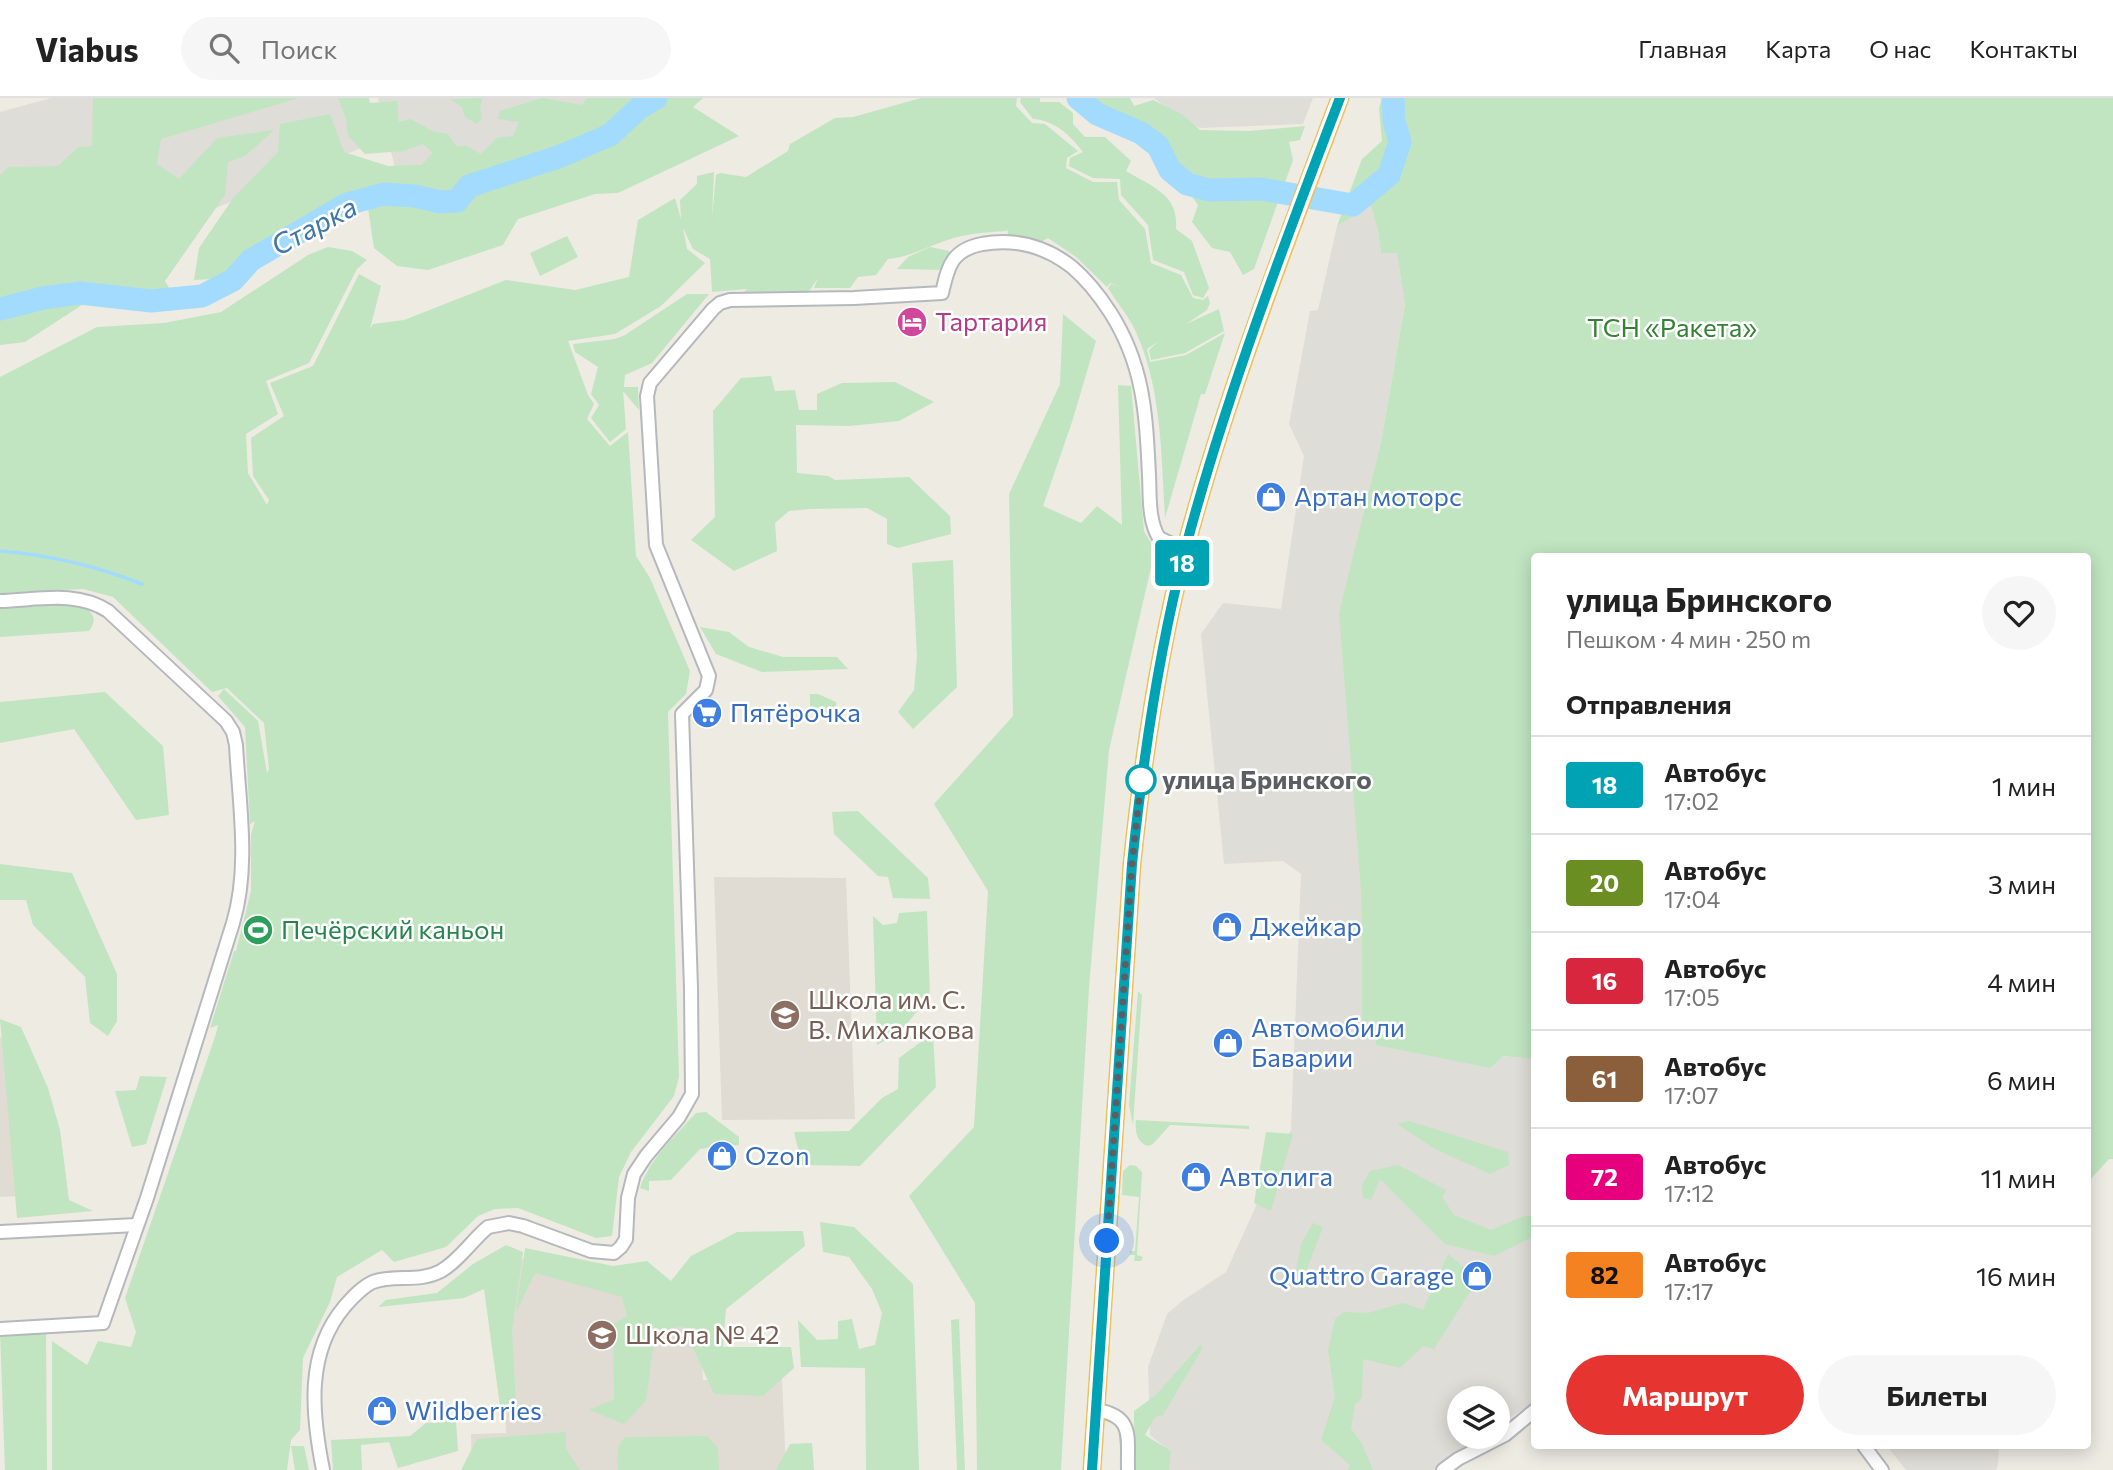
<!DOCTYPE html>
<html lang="ru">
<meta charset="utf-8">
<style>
:root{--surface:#fff;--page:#f6f6f6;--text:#222;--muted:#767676;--line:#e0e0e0;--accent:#e63530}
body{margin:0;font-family:Commissioner,sans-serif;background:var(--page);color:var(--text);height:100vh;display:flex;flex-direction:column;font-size:26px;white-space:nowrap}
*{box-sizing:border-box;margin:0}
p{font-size:23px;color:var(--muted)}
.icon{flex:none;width:38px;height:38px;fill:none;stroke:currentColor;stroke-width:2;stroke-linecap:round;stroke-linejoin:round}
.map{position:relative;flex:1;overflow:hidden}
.sheet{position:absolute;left:1531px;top:455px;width:560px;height:896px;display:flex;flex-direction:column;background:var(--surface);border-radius:7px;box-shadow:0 4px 18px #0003}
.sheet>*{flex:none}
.badge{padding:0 14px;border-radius:5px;font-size:24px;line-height:46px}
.tools{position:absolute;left:1447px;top:1288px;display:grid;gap:14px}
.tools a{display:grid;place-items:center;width:63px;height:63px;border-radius:50%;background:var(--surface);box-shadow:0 4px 18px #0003;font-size:35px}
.you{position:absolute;width:35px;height:35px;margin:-18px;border:5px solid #fff;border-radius:50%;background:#1a73e8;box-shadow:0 0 0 10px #1a73e833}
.map>.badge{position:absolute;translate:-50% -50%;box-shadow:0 0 0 4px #fff}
h2{padding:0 35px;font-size:26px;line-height:63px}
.round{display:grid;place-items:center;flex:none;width:74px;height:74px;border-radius:37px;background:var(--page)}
.overview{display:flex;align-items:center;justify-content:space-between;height:119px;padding:0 35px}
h1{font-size:33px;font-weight:700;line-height:52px}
.action{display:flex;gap:14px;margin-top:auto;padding:14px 35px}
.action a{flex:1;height:80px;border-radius:42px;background:var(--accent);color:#fff;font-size:28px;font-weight:700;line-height:80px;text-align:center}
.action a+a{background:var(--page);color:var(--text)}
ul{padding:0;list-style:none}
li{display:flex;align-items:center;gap:21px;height:98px;padding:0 35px;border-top:2px solid var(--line)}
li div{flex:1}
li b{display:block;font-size:26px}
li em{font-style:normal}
li .badge{min-width:77px;font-weight:700;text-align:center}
header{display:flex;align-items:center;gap:42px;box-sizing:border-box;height:98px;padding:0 35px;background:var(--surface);border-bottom:2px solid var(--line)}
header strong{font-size:33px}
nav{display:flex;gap:38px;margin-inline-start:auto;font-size:24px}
.search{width:490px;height:63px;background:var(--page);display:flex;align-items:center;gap:18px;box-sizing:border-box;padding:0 24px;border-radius:38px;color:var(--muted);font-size:26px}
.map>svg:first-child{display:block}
</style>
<header>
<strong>Viabus</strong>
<div class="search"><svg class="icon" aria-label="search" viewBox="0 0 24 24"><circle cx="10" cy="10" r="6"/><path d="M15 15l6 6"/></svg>Поиск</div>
<nav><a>Главная</a><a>Карта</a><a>О нас</a><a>Контакты</a></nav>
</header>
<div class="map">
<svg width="2113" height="1372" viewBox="0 0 2113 1372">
<rect width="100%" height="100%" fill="#eeebe3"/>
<g fill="#dfddd7">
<polygon points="51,0 361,0 371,46 187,122 0,156 0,14"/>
<polygon points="378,0 634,0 446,76 397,78"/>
<polygon points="1154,0 1313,0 1303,26 1200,30 1182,22"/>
<polygon points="1371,108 1378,133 1381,155 1397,154 1405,205 1381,345 1361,791 1362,922 1375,925 1377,947 1535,961 1535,1304 1498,1327 1498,1300 1460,1300 1460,1339 1481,1339 1452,1358 1439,1372 1164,1372 1166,1350 1150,1337 1148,1269 1167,1216 1182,1203 1226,1174 1291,1031 1301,776 1283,763 1224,766 1201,536 1223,505 1281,511 1304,358 1289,326 1310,213 1318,212 1337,128"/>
<polygon points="1887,1348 1999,1348 1998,1367 1996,1372 1906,1372"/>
</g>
<g fill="#e0dcd4">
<polygon points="714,779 846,780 855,1021 722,1022"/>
<polygon points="0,939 9,946 19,1098 0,1099"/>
<polygon points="501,1161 537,1161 699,1191 703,1282 782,1280 786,1372 472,1372 471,1336 506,1335"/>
</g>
<g fill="#c1e5c0">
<polygon points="93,0 299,0 161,41 157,66 179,81 217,40 274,32 245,58 228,64 225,97 165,183 173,197 120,195 85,205 25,244 0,247 0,77 9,69 58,68 78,49 92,48"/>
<polygon points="338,0 369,0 370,5 397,3 399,24 410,21 435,34 448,36 456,48 467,48 481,56 496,40 513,38 519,24 498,21 500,13 542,0 582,7 587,0 703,0 693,9 739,38 618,95 595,96 518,121 503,147 428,172 397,168 374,150 368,110 324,124 228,180 194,182 199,150 234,99 278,54 280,26 330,16 344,54 388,68 421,67 433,55 423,46 403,53 365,56 348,38 346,21"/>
<polygon points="483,0 480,8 482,20 477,26 465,19 462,9 450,1"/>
<path d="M921,0H1017L1016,8L1032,25L1045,26L1078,53L1067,60L1066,70L1093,84H1117L1119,102L1145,131L1151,165L1181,177L1193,200L1203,202L1208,198L1210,205L1207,212L1186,226L1219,211L1224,233L1185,255L1151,262L1149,252L1159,243L1147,251L1150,264L1186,257L1225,235L1205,296H1201L1165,420C1161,355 1162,284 1132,226C1125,214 1115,202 1108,190L1111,186L1122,189L1110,185L1107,189L1076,159L1048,140L1037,146L1009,142L1007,131L1006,133C991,134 976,135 962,138C936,143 914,159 888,161L876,177L858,179L850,190H814L818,180L806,198L732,206L747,191L712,194L710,161L693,151L683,130L687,151L705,165L661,208L615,236L568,243L588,297L594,306L587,321L610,348L628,334L636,458L650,480L690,573L686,596L668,614L679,979L674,998L631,1054L619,1079L612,1138L596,1140L518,1110L495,1111L478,1118L446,1149L394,1164L382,1152L337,1179L330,1204L303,1260L300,1332L291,1342L287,1372H52V1243L87,1267L98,1243L131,1249L136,1234L125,1200L216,936L218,927L210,930L234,853H236L251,793V736L255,723L250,726L245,629L218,598L224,591L258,623L267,675L269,671L264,625L227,590L212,594L113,499L83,491L0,495V279L97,229L164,225L221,214L308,157L328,149L352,153L367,162L357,171L309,265L266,283L278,316L246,336L248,375L267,407L269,402L253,378L251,340L284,318L270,285L313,268L359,176L381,188L370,231L373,226L404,222L506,182L575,192L629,179L638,122L675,100L681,121L680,102L697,86V78L714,74L712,120L716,77L720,75L746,79L788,53L790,46L835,20L853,19Z"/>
<path d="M1021,0H1040V4H1059L1073,15V26L1085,39H1105L1131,63L1126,73C1152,89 1179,96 1176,131L1192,143L1209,190L1203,200L1193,197L1184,174L1153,162L1148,127L1121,97L1120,81L1093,80L1069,68L1070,60L1083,54C1070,37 1054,22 1033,21L1020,4Z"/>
<polygon points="1084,0 1130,0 1134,8 1153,2 1183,17 1200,32 1249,33 1305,28 1300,42 1289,44 1293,62 1254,171 1243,177 1230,154 1212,150 1192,124 1198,107 1186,90 1137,42"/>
<polygon points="1382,0 2113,0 2113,1061 2109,1061 2088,1084 2088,458 1535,458 1535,961 1503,958 1490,970 1376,947 1375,925 1362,922 1361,791 1339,515 1381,345 1405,206 1397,155 1381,155 1378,133 1371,108 1337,128 1362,61 1382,43 1379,10"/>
<polygon points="567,138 578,159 540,178 530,155"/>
<polygon points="930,149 949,153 954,164 943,172 897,171 908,159"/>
<polygon points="687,196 709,196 652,265 625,277 624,289 638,289 639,312 623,293 626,331 610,344 591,320 599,307 591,296 598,269 575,254 573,246 615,241 625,237"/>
<polygon points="1063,216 1096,243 1072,324 1043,408 1081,425 1097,408 1122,427 1118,287 1131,288 1144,433 1155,452 1109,652 1089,890 1061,1372 977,1372 975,1205 909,1098 974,1029 988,793 934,706 1013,618 1009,396 1060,286"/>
<polygon points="771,278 775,293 795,292 799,312 817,312 817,296 842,285 895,284 934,304 899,323 849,328 796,327 797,375 828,378 835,382 909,379 950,418 951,436 898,450 887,446 887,421 867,410 810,411 789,413 775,425 777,453 734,473 691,442 715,419 713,313 741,280"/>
<polygon points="953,462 957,589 913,631 898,614 914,592 917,558 912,465"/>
<path d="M73,506C87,509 101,517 89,533L0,539V510Z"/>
<polygon points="700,529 729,534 749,549 783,559 837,559 848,571 762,574 716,556"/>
<polygon points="105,594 163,648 169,717 136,722 74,631 0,645 0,604"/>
<polygon points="810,596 818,596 836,604 837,614 833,618 823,619 810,608"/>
<polygon points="858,713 928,780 930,801 893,800 888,779 878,778 834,736 832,714"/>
<polygon points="0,766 72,775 117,876 117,923 108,938 90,925 85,879 33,827 26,802 0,802"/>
<polygon points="927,813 930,898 900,934 877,947 873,818 883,827 897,825 899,815"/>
<polygon points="1138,893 1142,897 1133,1027 1129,1007"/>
<polygon points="0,921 21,929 48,990 60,1032 69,1102 93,1113 17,1120"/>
<polygon points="933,935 936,989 860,1068 802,1067 794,1034 849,1033 882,1000 898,991 899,960"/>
<polygon points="140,978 167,979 146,1046 132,1049 115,993 136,992"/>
<path d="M706,1014L739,1039V1047L700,1051L671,1082L649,1083V1093L640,1090C650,1060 675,1038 696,1015Z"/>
<path d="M1136,1022L1249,1028V1031L1170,1027L1153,1046L1148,1048C1136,1044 1135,1032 1136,1022Z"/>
<polygon points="1409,1023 1508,1054 1509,1067 1490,1076 1435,1051 1397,1026"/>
<polygon points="1266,1034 1293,1036 1271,1113 1254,1105"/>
<polygon points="1130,1067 1136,1068 1142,1074 1137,1157 1143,1159 1141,1163 1134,1163 1135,1157 1130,1157 1130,1153 1135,1153 1139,1099 1122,1097 1123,1073"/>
<polygon points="1398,1067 1446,1092 1442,1099 1454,1117 1491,1132 1524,1118 1535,1118 1535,1138 1494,1158 1445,1146 1380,1081 1371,1102 1363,1100 1362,1087 1370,1073"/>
<polygon points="820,1124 854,1129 913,1186 919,1372 866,1372 865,1270 801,1269 798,1222 817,1242 838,1241 838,1223 852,1221 859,1251 875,1247 882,1215 872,1191 849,1159 823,1154"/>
<polygon points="1313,1125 1323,1129 1302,1184 1295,1178 1301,1146"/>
<polygon points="803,1133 805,1148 726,1211 723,1249 791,1249 794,1270 763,1298 714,1296 683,1228 655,1235 646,1303 624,1326 589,1312 614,1301 613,1226 627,1218 622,1199 535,1175 516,1215 525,1150 613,1168 647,1163 671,1183 691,1158 737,1134"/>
<polygon points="506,1147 523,1154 512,1233 516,1307 534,1308 547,1318 520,1321 500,1308 484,1191 464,1200 378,1209 386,1202 437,1195 473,1166"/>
<polygon points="1448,1156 1478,1181 1434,1251 1423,1248 1400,1270 1363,1261 1362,1300 1355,1306 1351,1331 1361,1344 1373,1372 1348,1372 1350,1367 1321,1342 1335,1299 1328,1252 1335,1221 1344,1214 1368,1215 1403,1205 1423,1212"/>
<polygon points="959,1221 965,1372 957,1372 951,1222"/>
<polygon points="46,1231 47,1372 5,1372 0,1233"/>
<polygon points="1201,1246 1202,1251 1163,1317 1155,1319 1145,1337 1171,1353 1169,1372 1134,1372 1134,1313 1156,1297"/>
<polygon points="456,1323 458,1353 398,1370 389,1344 361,1347 362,1372 333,1372 331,1342 410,1338 426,1325"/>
<polygon points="566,1334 566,1351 580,1372 461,1372 477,1341"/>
<path d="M707,1338L718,1350L719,1372H618C618,1360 615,1347 626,1339Z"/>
<polygon points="812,1345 814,1372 776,1372 790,1346"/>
<polygon points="291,1348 304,1348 309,1372 295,1372"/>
</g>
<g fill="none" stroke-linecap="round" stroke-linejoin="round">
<path stroke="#a3dbfe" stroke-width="3.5" d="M0,453C50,457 96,468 142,486"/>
<g stroke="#a3dbfe" stroke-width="23">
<polyline points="1078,0 1097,16 1141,35 1158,48 1170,72 1187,86 1209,92 1261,91 1353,107 1389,77 1400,44 1394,23 1393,0"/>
<polyline points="0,211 43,200 80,195 151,203 202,198 233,182 251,162 347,106 384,96 414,98 441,104 457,103 469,88 561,58 610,37 639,10 656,0"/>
</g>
<g stroke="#b5b9bd" stroke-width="16">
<g id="minor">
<path d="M0,503C37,502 76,492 108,513L226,623L233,634L236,647C239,705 250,769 233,825L147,1100L103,1225L0,1231"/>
<polyline points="0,1134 136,1127"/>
<path d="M1096,1312C1135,1318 1127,1340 1128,1372"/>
<polyline points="1864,1348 1882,1372"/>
<path d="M323,1372C312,1316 305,1255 345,1208C353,1199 362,1189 373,1184C395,1176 419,1185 441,1173C460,1162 472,1142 488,1129L509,1125L523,1128L591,1153L614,1155L621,1149L626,1141L628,1100L634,1076L646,1058L679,1019L692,996L691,890L682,616L706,592L709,578L656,447L647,298L650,285L713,211L720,205L730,202L854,200L942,195C948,168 952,152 982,146C1016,140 1045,148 1072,169C1087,182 1099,197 1110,214C1144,267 1146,316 1149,377C1150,397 1148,422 1159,440L1185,452"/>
<polyline points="1443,1372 1458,1361 1505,1337 1535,1312"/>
</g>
</g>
<g stroke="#efbe5a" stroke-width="19">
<path id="major" d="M1092,1372L1132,766C1143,661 1158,555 1185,452C1226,298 1284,149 1340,0"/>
</g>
<use href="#minor" stroke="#fff" stroke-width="12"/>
<use href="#major" stroke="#feeba8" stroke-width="16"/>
</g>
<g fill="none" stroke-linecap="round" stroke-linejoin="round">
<g stroke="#fff" stroke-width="16">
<path id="line" d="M1092,1372L1132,766C1143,661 1158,555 1185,452C1226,298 1283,149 1340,0"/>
</g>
<use href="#line" stroke="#00a3b4" stroke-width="10"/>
<polyline stroke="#5b5f63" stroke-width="7" stroke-dasharray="0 12.6" points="1107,1143 1132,766 1141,682"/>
</g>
<defs>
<g id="hotel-disc" transform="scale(1.575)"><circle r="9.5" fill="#d1479c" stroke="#fff"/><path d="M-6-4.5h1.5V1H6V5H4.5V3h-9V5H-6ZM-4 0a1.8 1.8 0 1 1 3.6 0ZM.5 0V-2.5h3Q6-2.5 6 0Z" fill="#fff"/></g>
<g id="shop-disc" transform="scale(1.575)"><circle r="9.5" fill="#3f7fe0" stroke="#fff"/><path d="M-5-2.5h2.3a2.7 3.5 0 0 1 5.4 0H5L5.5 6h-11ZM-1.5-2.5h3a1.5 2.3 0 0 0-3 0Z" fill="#fff"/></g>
<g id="supermarket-disc" transform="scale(1.575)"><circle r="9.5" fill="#3f7fe0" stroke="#fff"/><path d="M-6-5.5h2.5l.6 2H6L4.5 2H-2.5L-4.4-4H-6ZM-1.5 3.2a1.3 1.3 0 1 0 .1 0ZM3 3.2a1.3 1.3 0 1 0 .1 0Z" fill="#fff"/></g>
<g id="stadium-disc" transform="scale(1.575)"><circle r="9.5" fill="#2e9e5b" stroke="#fff"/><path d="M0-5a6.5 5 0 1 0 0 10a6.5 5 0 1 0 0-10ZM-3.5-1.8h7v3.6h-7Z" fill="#fff"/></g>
<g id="school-disc" transform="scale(1.575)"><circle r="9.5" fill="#8d6e63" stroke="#fff"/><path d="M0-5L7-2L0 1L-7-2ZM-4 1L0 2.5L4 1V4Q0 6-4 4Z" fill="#fff"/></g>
</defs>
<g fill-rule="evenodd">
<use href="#hotel-disc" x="912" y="224"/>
<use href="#shop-disc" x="1271" y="399"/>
<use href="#supermarket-disc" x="707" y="615"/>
<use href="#shop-disc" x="1227" y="829"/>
<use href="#stadium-disc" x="258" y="832"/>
<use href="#school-disc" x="785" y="917"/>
<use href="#shop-disc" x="1228" y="945"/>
<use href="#shop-disc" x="722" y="1058"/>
<use href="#shop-disc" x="1196" y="1079"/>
<use href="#shop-disc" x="1477" y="1178"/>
<use href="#school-disc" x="602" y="1237"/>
<use href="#shop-disc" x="382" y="1313"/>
</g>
<circle fill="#fff" stroke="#00a3b4" stroke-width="3.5" cx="1141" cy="682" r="14"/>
<g text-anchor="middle" stroke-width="5" stroke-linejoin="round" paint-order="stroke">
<g font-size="26" fill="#b23c85" stroke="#fff" text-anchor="start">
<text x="935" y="233">Тартария</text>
</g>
<g font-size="26" fill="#358135" stroke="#fff">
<text x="1672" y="239">ТСН «Ракета»</text>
</g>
<g font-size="26" fill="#366cbe" stroke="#fff" text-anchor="start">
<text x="1294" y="408">Артан моторс</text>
<text x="730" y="624">Пятёрочка</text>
<text x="1250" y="838">Джейкар</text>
<text x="1251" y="939">Автомобили<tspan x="1251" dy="30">Баварии</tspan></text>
<text x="745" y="1067">Ozon</text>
<text x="1219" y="1088">Автолига</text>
<text x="1454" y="1187" text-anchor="end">Quattro Garage</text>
<text x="405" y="1322">Wildberries</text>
</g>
<g font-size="26" font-weight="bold" fill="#5b5f63" stroke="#fff" text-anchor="start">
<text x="1162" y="691">улица Бринского</text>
</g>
<g font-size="26" fill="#27864d" stroke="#fff" text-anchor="start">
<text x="281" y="841">Печёрский каньон</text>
</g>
<g font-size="26" fill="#785e54" stroke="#fff" text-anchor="start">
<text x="808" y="911">Школа им. С.<tspan x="808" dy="30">В. Михалкова</tspan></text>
<text x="625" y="1246">Школа № 42</text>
</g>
<g font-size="28" font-style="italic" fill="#3d76a7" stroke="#fff">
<text transform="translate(314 128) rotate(-28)" y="10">Старка</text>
</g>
</g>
</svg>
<div class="tools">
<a><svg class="icon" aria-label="layers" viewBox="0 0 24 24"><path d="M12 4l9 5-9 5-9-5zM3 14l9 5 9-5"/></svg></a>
</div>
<div class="you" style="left:1107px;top:1143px"></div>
<b class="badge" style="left:1182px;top:465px;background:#00a3b4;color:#fff">18</b>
<section class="sheet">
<div class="overview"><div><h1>улица Бринского</h1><p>Пешком · 4 мин · 250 m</p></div><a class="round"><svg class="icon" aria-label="heart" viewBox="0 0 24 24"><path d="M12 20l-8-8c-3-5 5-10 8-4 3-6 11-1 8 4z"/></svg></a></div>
<h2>Отправления</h2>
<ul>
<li><span class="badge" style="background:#00a3b4;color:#fff">18</span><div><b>Автобус</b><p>17:02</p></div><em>1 мин</em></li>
<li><span class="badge" style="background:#6b8e23;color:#fff">20</span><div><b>Автобус</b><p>17:04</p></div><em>3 мин</em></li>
<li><span class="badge" style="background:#d7263d;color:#fff">16</span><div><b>Автобус</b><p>17:05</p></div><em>4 мин</em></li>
<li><span class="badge" style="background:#8b5e3c;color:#fff">61</span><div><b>Автобус</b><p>17:07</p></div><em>6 мин</em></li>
<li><span class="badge" style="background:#e6007e;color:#fff">72</span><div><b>Автобус</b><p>17:12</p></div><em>11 мин</em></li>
<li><span class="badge" style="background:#f58220;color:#111">82</span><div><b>Автобус</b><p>17:17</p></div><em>16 мин</em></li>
</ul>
<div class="action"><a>Маршрут</a><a>Билеты</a></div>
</section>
</div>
